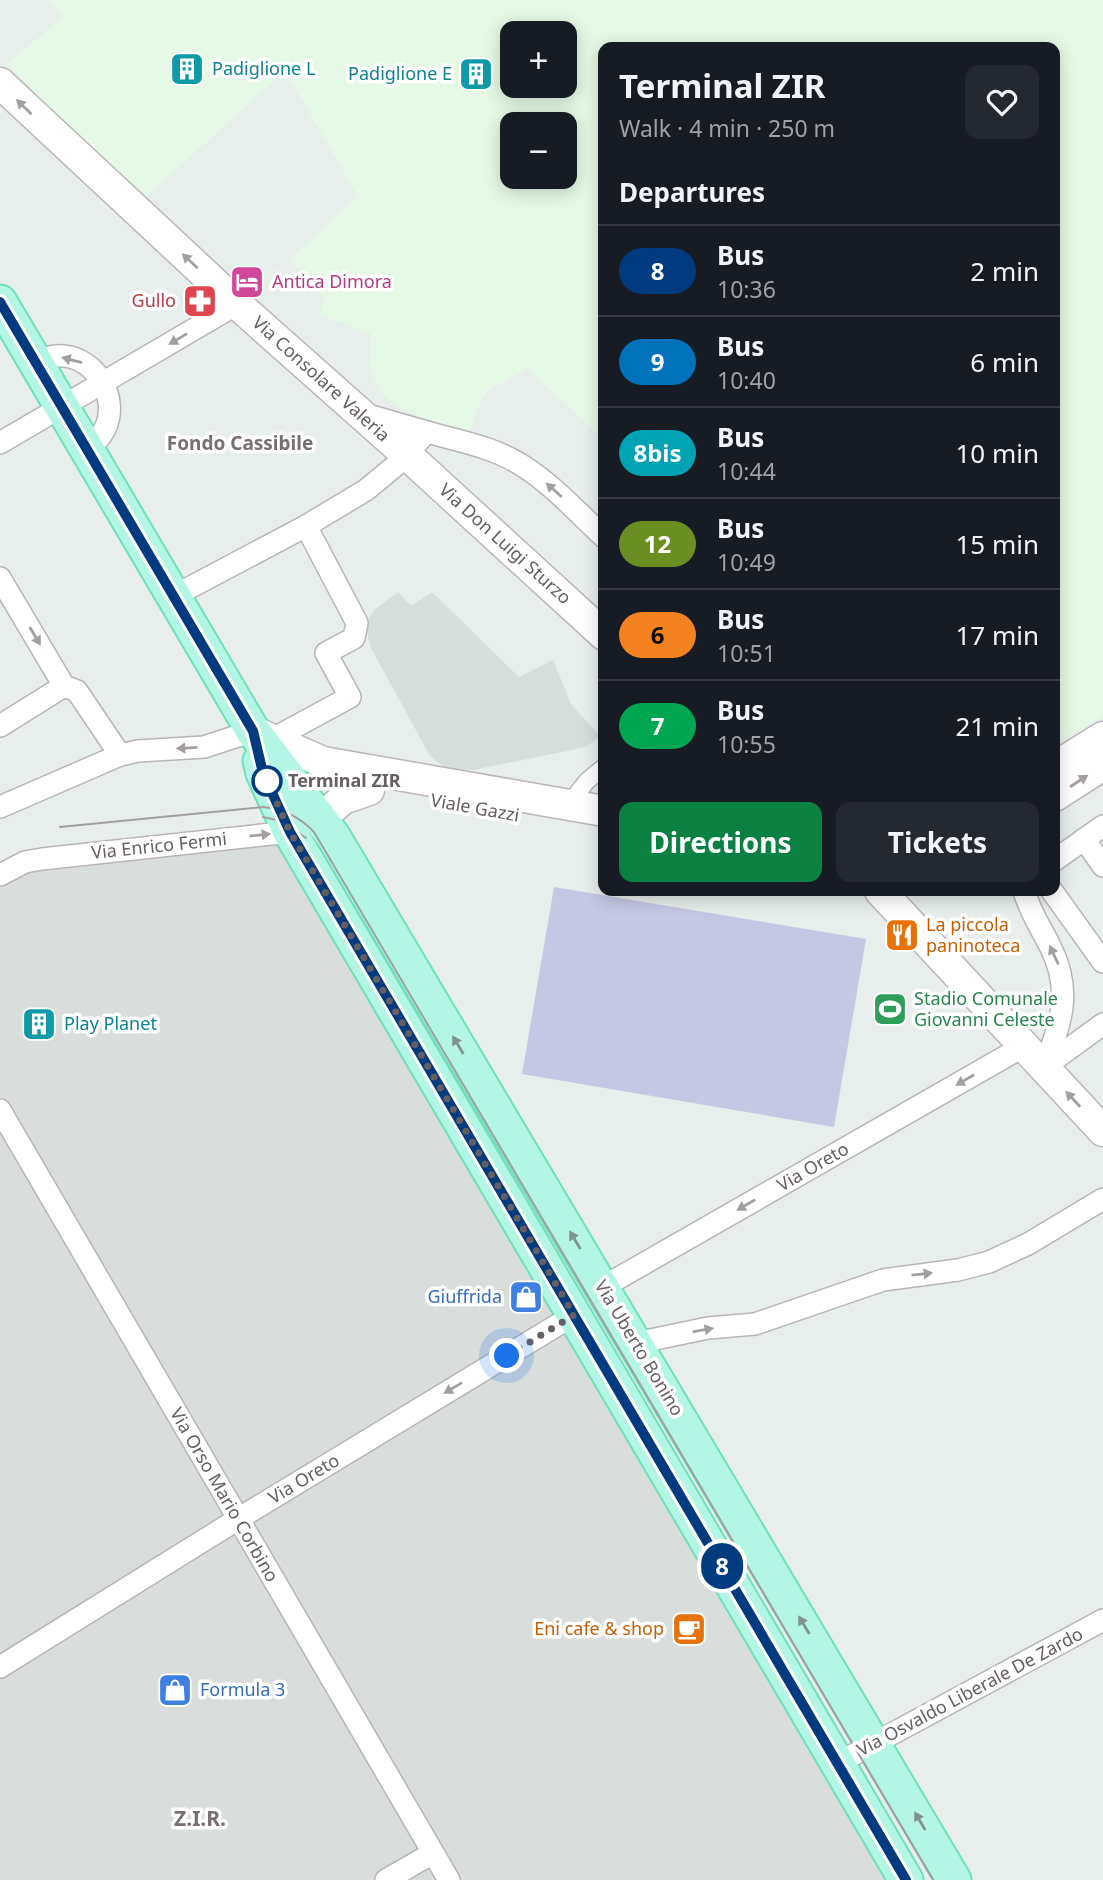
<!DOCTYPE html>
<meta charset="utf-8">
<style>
:root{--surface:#171b24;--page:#242831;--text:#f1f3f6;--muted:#9ea1a6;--line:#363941;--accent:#0b8043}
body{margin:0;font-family:"Noto Sans",sans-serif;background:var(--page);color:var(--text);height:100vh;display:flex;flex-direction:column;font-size:26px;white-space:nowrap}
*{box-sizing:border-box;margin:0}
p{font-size:23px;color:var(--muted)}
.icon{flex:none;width:38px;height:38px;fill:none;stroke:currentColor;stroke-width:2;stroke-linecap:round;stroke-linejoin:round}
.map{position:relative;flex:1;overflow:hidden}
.side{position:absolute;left:598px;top:42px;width:462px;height:854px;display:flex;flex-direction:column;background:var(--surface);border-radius:14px;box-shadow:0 4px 18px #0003}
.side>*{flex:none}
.badge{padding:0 14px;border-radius:23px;font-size:24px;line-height:46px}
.fabs{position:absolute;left:500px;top:21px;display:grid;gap:14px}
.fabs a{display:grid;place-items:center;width:77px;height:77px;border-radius:14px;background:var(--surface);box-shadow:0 4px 18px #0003;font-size:35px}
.you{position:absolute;width:35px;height:35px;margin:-18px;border:5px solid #fff;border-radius:50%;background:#1a73e8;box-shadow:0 0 0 10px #1a73e833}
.map>.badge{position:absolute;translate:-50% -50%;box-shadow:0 0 0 4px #fff}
h2{padding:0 21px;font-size:26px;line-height:63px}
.round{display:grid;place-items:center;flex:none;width:74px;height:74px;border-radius:14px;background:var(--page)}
.headline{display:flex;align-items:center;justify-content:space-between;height:119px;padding:0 21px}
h1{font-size:33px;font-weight:700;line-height:52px}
.action{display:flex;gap:14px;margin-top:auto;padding:14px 21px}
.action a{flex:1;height:80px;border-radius:14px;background:var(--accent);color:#fff;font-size:28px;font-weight:700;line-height:80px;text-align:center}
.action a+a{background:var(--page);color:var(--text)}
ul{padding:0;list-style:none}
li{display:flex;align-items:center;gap:21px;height:91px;padding:0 21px;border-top:2px solid var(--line)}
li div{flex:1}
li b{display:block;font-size:26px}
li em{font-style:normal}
li .badge{min-width:77px;font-weight:700;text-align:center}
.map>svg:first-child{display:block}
</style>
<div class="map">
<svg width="1103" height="1880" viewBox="0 0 1103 1880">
<rect width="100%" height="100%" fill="#e7eeec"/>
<polygon fill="#d9dddb" points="278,843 911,1880 0,1880 0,875"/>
<polygon fill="#d5dedb" points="398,592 411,606 432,592 519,677 553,660 571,704 600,736 586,747 473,770 450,769 440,764 430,756 371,648 365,625 374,610"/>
<path fill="#e5f9e6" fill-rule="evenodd" d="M48,0H1103V716L1055,743V47H604V439L527,369L488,390L481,400L469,433L406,411L392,403L381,392L370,369L371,334L319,315L325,297L289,260L358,196L285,71L141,201L7,64L63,17ZM513,33H565V86H513ZM513,124H565V177H513Z"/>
<polygon fill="#c6c8e3" points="554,887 866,939 834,1127 522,1074"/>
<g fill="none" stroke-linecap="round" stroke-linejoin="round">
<g stroke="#b9b4b7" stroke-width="19">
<polyline id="pedestrian" points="568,805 587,781 604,767"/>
</g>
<g stroke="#b9b4b7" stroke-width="24">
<g id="minor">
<path d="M35,362C41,360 49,356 56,356C91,353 118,392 107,424C103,435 95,443 87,451"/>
<polyline points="368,415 427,432"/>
<polyline points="0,443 237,304"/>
<polyline points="0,578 64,686 77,691 120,755"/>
<path d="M172,597L306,526L366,490L395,466L427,432C459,441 494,447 523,466C553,485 578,513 604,537"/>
<polyline points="0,726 64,686"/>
<polyline points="266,738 280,735 350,697 326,653 354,638 357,623 306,526"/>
<polyline points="0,807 120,755 138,751 204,747 253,731"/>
<polyline points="1084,839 1103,866"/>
<polyline points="1055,860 1103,826"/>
<polyline points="0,875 25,862 42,859 290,832 299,828"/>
<path d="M1024,891C1029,910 1041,928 1050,946C1073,991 1061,1023 1044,1067"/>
<polyline points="1052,891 1103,962"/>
<polyline points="1044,1067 1103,1024"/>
<polyline points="0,1110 449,1880"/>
<polyline points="603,1287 1024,1046"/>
<polyline points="636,1343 708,1328 755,1324 883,1280 958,1270 989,1262 1028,1244 1103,1199"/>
<polyline points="0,1667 238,1519 574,1315"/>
<polyline points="838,1763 1103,1620"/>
<polyline points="386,1880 433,1853"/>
</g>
</g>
<g stroke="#bcb5b9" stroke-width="33">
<g id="secondary">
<polyline points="0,83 237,304 406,454 604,635"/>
<polyline points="253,731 323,762 604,811"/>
<polyline points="1055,767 1103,737"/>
<polyline points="1055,796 1103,765"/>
<polyline points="320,819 343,799 369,790"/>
<polyline points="880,891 1103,1131"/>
</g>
</g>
<g stroke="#6de1b8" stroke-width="37">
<g id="primary">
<polyline points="0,302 253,731 333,836 954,1880"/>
<polyline points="260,761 263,773 290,832 906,1880"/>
</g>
</g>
<use href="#pedestrian" stroke="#fff" stroke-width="16"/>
<use href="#minor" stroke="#fff" stroke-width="21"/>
<use href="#secondary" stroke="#fff" stroke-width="30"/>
<use href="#primary" stroke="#b4f6e6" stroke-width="33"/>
<g stroke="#a29fa1" stroke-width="2">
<polyline points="263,817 281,821 306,838"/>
<path d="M60,827L263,807C284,809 300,817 314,832L933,1880"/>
</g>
</g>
<defs><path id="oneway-solid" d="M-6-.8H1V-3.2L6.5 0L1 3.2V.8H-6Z" transform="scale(1.75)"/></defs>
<g fill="#a39ea1">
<use href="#oneway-solid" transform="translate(24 107) rotate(-136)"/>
<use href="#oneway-solid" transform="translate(190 261) rotate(-137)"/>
<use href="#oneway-solid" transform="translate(178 339) rotate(149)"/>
<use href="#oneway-solid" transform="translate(72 360) rotate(-165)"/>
<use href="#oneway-solid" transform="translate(554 490) rotate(-138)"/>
<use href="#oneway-solid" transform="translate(35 636) rotate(59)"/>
<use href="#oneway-solid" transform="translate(187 748) rotate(177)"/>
<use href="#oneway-solid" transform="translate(1079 781) rotate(-33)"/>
<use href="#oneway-solid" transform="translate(260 835) rotate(-6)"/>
<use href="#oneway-solid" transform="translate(1054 955) rotate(-115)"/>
<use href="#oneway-solid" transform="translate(965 1080) rotate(150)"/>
<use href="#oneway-solid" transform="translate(1073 1099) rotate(-133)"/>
<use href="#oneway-solid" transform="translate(746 1205) rotate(150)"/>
<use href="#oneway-solid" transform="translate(922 1274) rotate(-6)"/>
<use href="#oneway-solid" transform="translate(703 1330) rotate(-10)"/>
<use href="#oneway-solid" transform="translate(453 1388) rotate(149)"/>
</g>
<g fill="#819390">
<use href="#oneway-solid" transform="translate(458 1045) rotate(-121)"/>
<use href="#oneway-solid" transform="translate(575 1240) rotate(-121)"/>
<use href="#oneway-solid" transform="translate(804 1625) rotate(-121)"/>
<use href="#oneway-solid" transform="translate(920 1821) rotate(-120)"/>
</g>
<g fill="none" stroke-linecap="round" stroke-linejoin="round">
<g stroke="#fff" stroke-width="16">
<polyline id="line" points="0,302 253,731 263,773 290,832 906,1880"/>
</g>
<use href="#line" stroke="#003b80" stroke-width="10"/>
<polyline stroke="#655e62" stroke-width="7" stroke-dasharray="0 12.6" points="267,781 290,832 574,1315 507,1356"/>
</g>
<defs>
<g id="building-square" transform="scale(1.75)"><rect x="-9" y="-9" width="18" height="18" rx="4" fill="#0f9aa8" stroke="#fff"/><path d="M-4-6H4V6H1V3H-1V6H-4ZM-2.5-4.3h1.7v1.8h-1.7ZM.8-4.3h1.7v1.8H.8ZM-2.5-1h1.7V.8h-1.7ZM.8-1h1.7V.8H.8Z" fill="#fff"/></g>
<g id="hotel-square" transform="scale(1.75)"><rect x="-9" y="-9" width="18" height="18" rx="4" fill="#d1479c" stroke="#fff"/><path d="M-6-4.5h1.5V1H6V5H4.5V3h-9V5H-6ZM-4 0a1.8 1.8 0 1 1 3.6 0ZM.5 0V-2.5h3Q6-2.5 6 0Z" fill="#fff"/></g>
<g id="pharmacy-square" transform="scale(1.75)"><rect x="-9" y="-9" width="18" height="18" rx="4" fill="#e0444e" stroke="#fff"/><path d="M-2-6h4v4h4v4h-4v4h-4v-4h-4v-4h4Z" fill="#fff"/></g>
<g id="restaurant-square" transform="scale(1.75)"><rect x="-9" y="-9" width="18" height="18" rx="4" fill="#e8710a" stroke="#fff"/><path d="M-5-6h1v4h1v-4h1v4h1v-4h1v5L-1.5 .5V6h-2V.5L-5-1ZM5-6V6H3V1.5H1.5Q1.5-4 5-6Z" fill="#fff"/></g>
<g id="stadium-square" transform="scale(1.75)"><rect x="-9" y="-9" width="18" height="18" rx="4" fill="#2e9e5b" stroke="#fff"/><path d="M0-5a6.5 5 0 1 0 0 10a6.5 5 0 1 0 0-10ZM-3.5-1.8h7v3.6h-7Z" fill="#fff"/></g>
<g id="shop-square" transform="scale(1.75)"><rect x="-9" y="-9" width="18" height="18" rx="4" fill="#3f7fe0" stroke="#fff"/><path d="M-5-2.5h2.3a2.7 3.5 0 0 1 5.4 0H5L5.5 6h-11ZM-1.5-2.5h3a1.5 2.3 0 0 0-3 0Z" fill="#fff"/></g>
<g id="cafe-square" transform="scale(1.75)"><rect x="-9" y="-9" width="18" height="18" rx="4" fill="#e8710a" stroke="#fff"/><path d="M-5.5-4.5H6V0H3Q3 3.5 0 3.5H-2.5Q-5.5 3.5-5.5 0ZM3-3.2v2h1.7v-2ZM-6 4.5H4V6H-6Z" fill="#fff"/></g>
</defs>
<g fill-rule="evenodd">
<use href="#building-square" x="187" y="69"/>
<use href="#building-square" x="476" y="74"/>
<use href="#hotel-square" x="247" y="282"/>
<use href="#pharmacy-square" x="200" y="301"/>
<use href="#restaurant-square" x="902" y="935"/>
<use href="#stadium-square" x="890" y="1009"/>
<use href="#building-square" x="39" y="1024"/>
<use href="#shop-square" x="526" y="1297"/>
<use href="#cafe-square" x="689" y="1629"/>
<use href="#shop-square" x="175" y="1690"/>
</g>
<circle fill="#fff" stroke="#003b80" stroke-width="3.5" cx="267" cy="781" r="14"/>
<g text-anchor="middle" stroke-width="7" stroke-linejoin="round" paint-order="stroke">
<g font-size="18" fill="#0d838f" stroke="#fff" text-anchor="start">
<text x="212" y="75">Padiglione L</text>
<text x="452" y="80" text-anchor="end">Padiglione E</text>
<text x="64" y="1030">Play Planet</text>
</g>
<g font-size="18" fill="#b23c85" stroke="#fff" text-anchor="start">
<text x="272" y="288">Antica Dimora</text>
</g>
<g font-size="18" fill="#be3a42" stroke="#fff" text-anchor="end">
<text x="176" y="307">Gullo</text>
</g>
<g font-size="18" fill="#655e62" stroke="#fff">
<text transform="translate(321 379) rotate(42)" y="6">Via Consolare Valeria</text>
<text transform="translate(505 544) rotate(42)" y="6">Via Don Luigi Sturzo</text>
<text transform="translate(475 808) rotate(10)" y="6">Viale Gazzi</text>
<text transform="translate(159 846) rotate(-6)" y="6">Via Enrico Fermi</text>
<text transform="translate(813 1167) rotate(-30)" y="6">Via Oreto</text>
<text transform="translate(639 1348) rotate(59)" y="6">Via Uberto Bonino</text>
<text transform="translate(304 1479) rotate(-31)" y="6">Via Oreto</text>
<text transform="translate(224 1495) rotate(60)" y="6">Via Orso Mario Corbino</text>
<text transform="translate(970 1692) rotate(-28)" y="6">Via Osvaldo Liberale De Zardo</text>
</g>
<g font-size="18" font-weight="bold" fill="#655e62" stroke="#fff" text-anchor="start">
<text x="288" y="787">Terminal ZIR</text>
</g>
<g font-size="18" fill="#c56008" stroke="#fff" text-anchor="start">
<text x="926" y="931">La piccola<tspan x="926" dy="21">paninoteca</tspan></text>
<text x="664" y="1635" text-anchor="end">Eni cafe &amp; shop</text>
</g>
<g font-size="18" fill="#27864d" stroke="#fff" text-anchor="start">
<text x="914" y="1005">Stadio Comunale<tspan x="914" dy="21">Giovanni Celeste</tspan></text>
</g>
<g font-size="18" fill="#366cbe" stroke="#fff" text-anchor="end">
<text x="502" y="1303">Giuffrida</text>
<text x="200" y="1696" text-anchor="start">Formula 3</text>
</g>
<g font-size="19" font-weight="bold" fill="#776f74" stroke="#fff">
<text x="240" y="450">Fondo Cassibile</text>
</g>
<g font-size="21" font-weight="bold" fill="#776f74" stroke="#fff">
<text x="200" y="1826">Z.I.R.</text>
</g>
</g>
</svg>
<div class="fabs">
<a>+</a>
<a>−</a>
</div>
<div class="you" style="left:507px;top:1356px"></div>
<b class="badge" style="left:722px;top:1566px;background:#003b80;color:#fff">8</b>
<section class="side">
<div class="headline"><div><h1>Terminal ZIR</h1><p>Walk · 4 min · 250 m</p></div><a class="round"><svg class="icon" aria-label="heart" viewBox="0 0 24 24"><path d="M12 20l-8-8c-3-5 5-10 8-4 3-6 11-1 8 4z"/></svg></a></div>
<h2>Departures</h2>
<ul>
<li><span class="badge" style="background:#003b80;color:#fff">8</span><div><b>Bus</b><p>10:36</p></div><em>2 min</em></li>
<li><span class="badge" style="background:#0072bc;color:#fff">9</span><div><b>Bus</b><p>10:40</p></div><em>6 min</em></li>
<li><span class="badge" style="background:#00a3b4;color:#fff">8bis</span><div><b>Bus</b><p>10:44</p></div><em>10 min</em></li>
<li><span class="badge" style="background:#6b8e23;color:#fff">12</span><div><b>Bus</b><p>10:49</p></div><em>15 min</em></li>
<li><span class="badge" style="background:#f58220;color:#111">6</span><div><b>Bus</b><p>10:51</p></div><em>17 min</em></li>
<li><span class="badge" style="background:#00a651;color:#fff">7</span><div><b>Bus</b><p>10:55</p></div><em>21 min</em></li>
</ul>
<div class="action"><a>Directions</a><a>Tickets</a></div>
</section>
</div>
